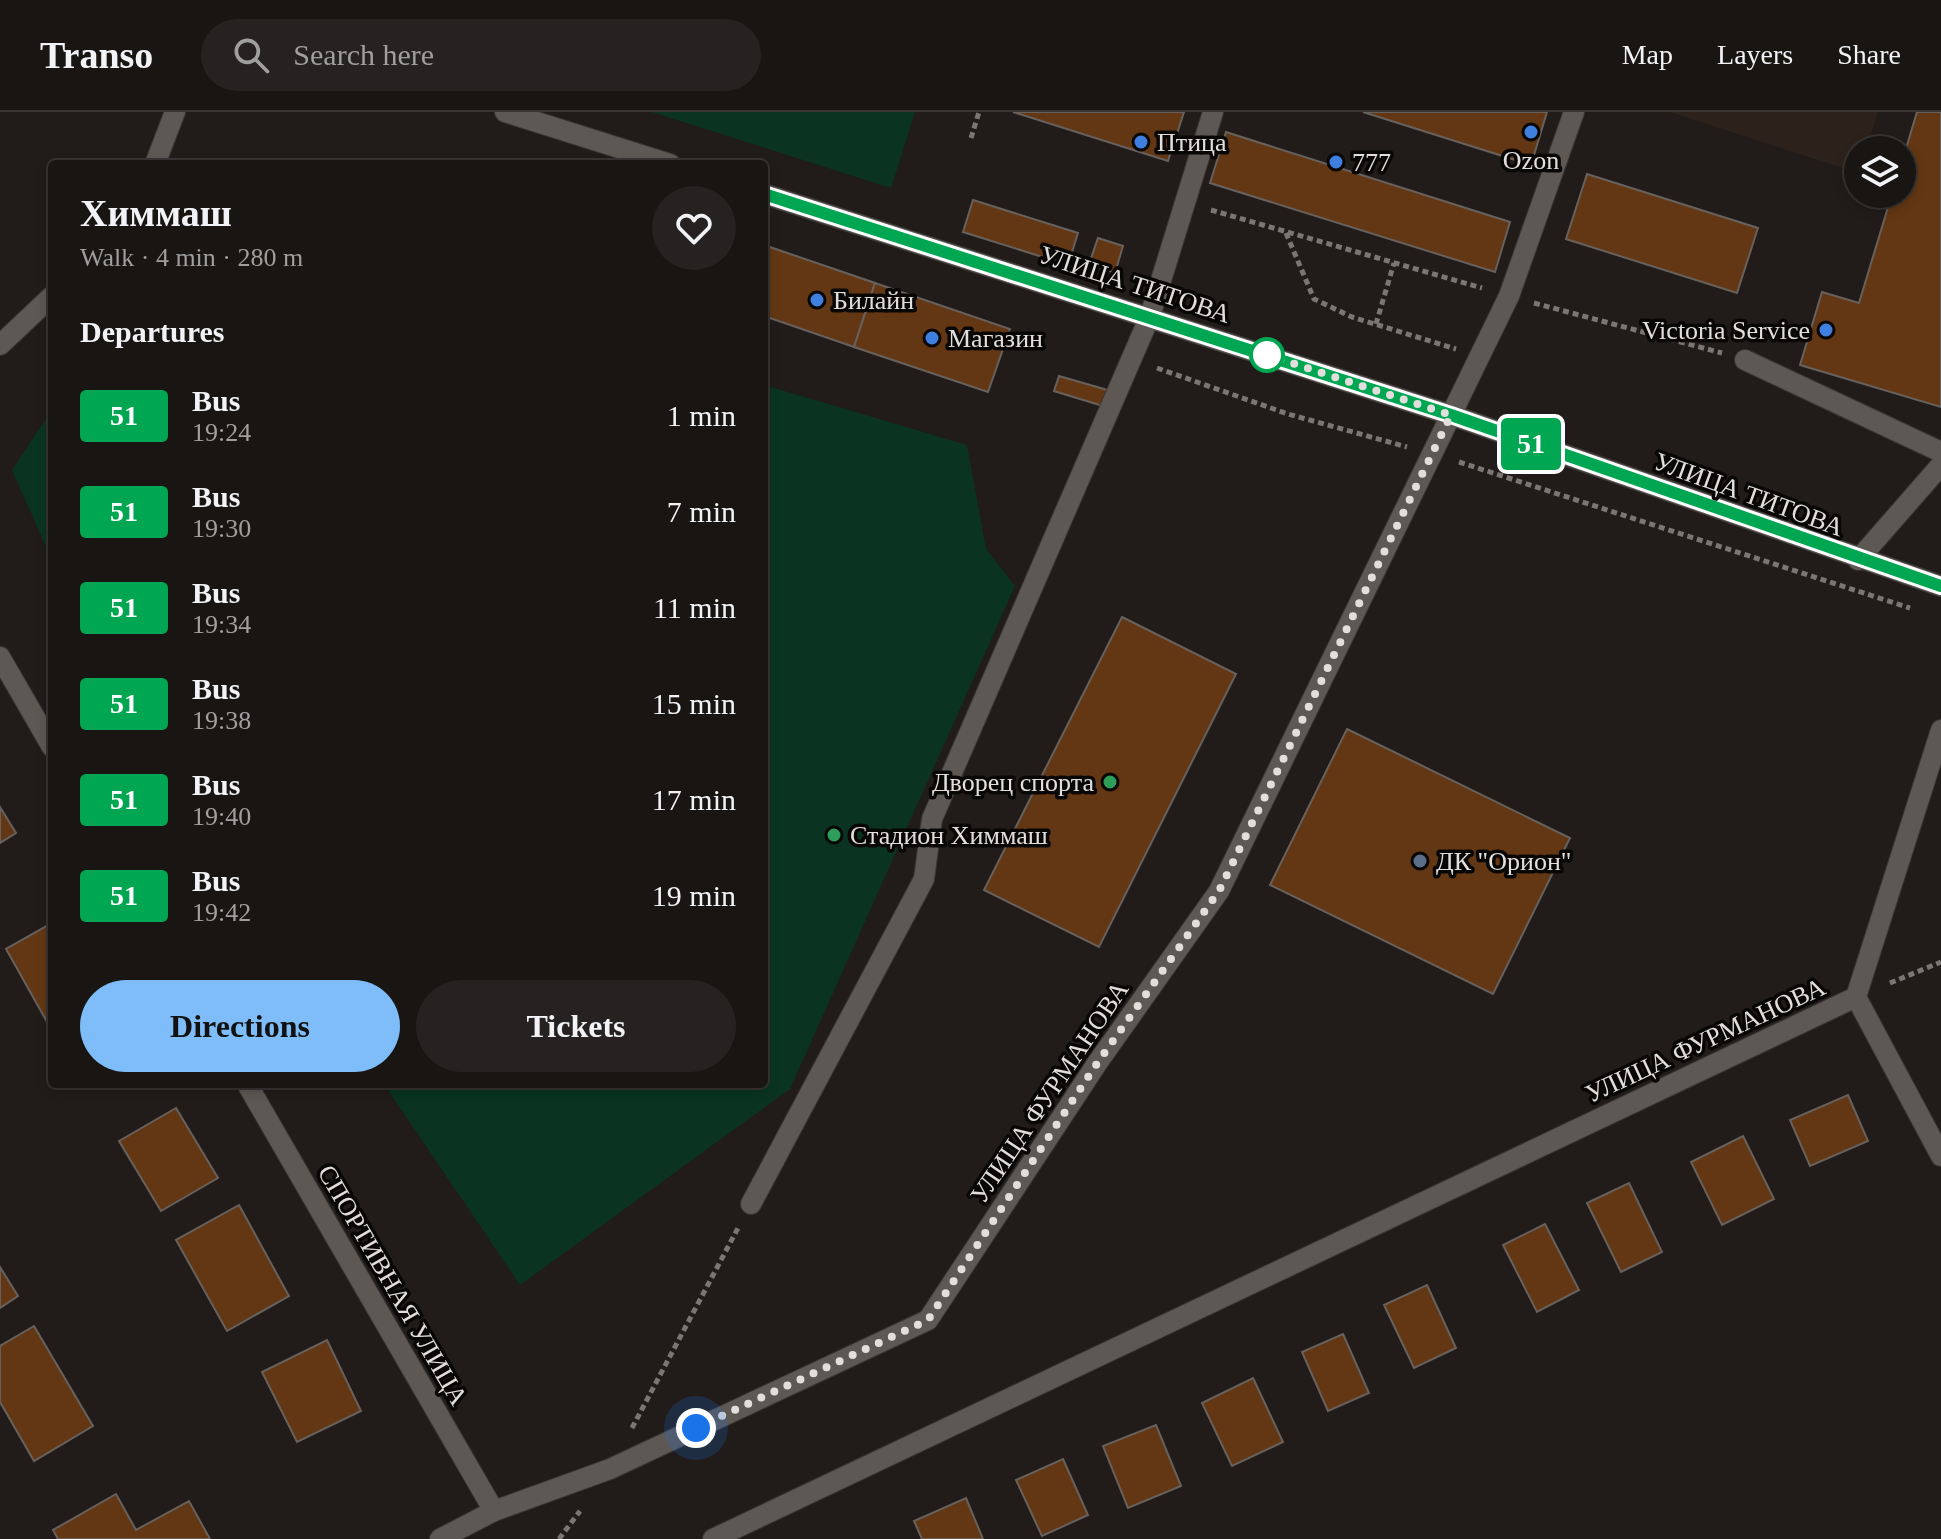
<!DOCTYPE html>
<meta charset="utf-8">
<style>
:root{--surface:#191513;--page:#262221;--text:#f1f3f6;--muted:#9f9fa0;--line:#373433;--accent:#7ebdf9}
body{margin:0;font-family:"Times New Roman",serif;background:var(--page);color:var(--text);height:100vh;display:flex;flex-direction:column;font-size:30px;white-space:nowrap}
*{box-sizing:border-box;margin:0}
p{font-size:26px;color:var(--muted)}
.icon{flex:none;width:44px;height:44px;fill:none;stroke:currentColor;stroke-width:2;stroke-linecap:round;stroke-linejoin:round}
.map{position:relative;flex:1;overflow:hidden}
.side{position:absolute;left:48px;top:48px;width:720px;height:928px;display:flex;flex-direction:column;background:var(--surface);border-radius:8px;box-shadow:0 4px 12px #0003,0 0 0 2px var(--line)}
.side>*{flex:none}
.badge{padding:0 16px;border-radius:6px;font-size:28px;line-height:52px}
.controls{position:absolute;left:1844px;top:24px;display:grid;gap:16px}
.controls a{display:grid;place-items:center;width:72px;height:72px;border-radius:50%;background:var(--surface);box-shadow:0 4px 12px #0003,0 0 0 2px var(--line);font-size:40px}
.you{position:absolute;width:40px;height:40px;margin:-20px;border:6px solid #fff;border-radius:50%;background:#1a73e8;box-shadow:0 0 0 12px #1a73e833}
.map>.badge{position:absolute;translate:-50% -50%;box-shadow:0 0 0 4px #fff}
h2{padding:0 32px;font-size:30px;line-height:72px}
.round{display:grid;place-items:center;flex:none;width:84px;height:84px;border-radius:42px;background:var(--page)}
.headline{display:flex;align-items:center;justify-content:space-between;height:136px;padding:0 32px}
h1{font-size:38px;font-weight:800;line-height:60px}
.action{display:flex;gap:16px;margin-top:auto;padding:16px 32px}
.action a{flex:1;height:92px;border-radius:48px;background:var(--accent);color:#111;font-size:32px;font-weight:800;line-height:92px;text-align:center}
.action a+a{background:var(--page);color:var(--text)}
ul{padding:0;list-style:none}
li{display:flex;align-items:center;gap:24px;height:96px;padding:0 32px}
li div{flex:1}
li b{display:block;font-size:30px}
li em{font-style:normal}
li .badge{min-width:88px;font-weight:700;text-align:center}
header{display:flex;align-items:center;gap:48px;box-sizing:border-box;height:112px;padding:0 40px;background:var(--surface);border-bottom:2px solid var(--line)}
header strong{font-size:38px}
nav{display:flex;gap:44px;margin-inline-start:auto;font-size:28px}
.search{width:560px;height:72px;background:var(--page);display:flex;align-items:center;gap:20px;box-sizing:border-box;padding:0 28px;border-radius:44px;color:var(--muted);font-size:30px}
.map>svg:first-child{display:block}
</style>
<header>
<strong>Transo</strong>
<div class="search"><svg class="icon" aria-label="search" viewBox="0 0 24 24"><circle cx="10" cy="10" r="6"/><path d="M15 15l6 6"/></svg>Search here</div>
<nav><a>Map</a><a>Layers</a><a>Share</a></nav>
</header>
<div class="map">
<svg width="1941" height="1427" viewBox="0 0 1941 1427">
<rect width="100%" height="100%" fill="#211c19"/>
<polygon fill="#2c221b" points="1670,0 1878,0 1866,38 1858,38 1858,61"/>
<g fill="#0a3421">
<polygon points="652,0 915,0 891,76"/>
<polygon points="764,273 967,333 986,437 1015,474 790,977 520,1173 384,972 764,972"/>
<polygon points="52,298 52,448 12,358"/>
</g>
<g fill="#633713" stroke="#67615e" stroke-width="2">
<polygon points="1013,0 1184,0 1168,49"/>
<polygon points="1363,0 1547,0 1531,53"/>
<polygon points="1917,0 1941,0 1941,295 1800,253 1822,180 1859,191 1892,82 1902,82 1902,50"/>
<polygon points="1226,20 1510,110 1495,160 1210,71"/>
<polygon points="1587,62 1758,116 1737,181 1566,127"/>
<polygon points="973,88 1078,121 1068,153 963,120"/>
<polygon points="1098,126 1123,134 1115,161 1089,152"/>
<polygon points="764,133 875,171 854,235 764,204"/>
<polygon points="875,171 1010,217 988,280 854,235"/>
<polygon points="1059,264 1111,279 1106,295 1054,279"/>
<polygon points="1122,505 1236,562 1099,835 984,778"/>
<polygon points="1347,617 1570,726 1493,882 1270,773"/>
<polygon points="0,695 16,721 0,731"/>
<polygon points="52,811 52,916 51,917 6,837"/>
<polygon points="1848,983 1868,1029 1810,1054 1790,1008"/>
<polygon points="176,996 218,1066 161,1099 119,1029"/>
<polygon points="1743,1024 1774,1087 1722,1113 1691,1050"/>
<polygon points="1629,1071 1662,1140 1621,1160 1587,1091"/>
<polygon points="239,1093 289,1184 227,1219 176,1128"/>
<polygon points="1545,1112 1579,1178 1537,1200 1503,1133"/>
<polygon points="0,1155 18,1184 0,1196"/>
<polygon points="1427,1173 1456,1236 1414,1256 1384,1193"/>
<polygon points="34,1214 93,1314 34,1349 0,1290 0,1234"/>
<polygon points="1343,1222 1369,1281 1328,1299 1302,1240"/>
<polygon points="327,1228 361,1299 297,1330 262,1260"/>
<polygon points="1253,1266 1283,1330 1232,1354 1202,1291"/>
<polygon points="1156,1313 1181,1374 1128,1396 1103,1334"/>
<polygon points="1063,1347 1088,1403 1042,1424 1016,1368"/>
<polygon points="116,1382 136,1418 189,1389 210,1427 58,1427 53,1418"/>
<polygon points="966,1386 983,1427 922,1427 914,1409"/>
</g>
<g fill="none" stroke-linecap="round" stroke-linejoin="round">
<g stroke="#393634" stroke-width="22">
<g id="lane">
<polyline points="1858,448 1941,353"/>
<polyline points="751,1092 924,767 932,707 1150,204 1213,0"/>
</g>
</g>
<g stroke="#393634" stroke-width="22">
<g id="street">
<polyline points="155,52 175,0"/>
<polyline points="0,233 52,184"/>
<polyline points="1745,248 1941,340"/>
<polyline points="0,545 52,635"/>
<polyline points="1941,618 1856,885 1941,1044"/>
<polyline points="247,972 494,1399"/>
<polyline points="440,1427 494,1399 610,1357 928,1208 1098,950 1219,779 1509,184 1574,0"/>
<polyline points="713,1427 1856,885"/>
</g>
</g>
<g stroke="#393634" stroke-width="22">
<g id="secondary">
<polyline points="505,0 670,52"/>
<polyline points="764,82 1451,303 1941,474"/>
</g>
</g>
<g stroke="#7a7673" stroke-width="5" stroke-dasharray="6 4" stroke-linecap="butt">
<polyline points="971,26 979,0"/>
<polyline points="1211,98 1482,176"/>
<polyline points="1286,121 1314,187 1352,205 1456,237"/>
<polyline points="1534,191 1722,241"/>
<polyline points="1376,212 1394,151"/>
<polyline points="1157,256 1288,302 1407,335"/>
<polyline points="1459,350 1910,496"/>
<polyline points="1890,871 1941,850"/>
<polyline points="632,1316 738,1116"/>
<polyline points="559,1427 580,1399"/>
</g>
<use href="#lane" stroke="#5e5854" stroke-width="20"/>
<use href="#street" stroke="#5e5854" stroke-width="20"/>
<use href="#secondary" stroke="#5e5854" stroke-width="20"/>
</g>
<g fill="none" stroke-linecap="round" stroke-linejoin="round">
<g stroke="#fff" stroke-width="18">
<polyline id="line" points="764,82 1451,303 1941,474"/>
</g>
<use href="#line" stroke="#00a651" stroke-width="12"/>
<polyline stroke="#e1dedc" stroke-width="8" stroke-dasharray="0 14.4" points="696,1316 928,1208 1098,950 1219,779 1451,303 1267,243"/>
</g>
<g fill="#3f7fe0" stroke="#090706" stroke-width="3">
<circle cx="1531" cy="20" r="8"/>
<circle cx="1141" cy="30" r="8"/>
<circle cx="1336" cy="50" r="8"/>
<circle cx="817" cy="188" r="8"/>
<circle cx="1826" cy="218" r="8"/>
<circle cx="932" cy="226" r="8"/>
</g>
<circle fill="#fff" stroke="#00a651" stroke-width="4" cx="1267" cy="243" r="16"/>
<g fill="#2e9e5b" stroke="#090706" stroke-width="3">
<circle cx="1110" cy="670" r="8"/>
<circle cx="834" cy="723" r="8"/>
</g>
<circle fill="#5c6f8a" stroke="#090706" stroke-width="3" cx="1420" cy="749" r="8"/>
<g text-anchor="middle" stroke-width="7" stroke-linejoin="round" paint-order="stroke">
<g font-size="26" fill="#e1dedc" stroke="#090706" text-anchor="start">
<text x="1157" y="39">Птица</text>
<text x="1531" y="57" text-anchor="middle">Ozon</text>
<text x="1352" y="59">777</text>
<text x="833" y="197">Билайн</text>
<text x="1810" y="227" text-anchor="end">Victoria Service</text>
<text x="948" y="235">Магазин</text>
<text x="1094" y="679" text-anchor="end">Дворец спорта</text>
<text x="850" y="732">Стадион Химмаш</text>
<text x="1436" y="758">ДК "Орион"</text>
</g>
<g font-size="26" fill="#e1dedc" stroke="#090706">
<text transform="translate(1135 172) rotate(18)" y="9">УЛИЦА ТИТОВА</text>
<text transform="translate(1749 382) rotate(20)" y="9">УЛИЦА ТИТОВА</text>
<text transform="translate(1705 928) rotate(-25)" y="9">УЛИЦА ФУРМАНОВА</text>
<text transform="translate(1049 980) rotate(-56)" y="9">УЛИЦА ФУРМАНОВА</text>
<text transform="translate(393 1173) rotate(60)" y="9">СПОРТИВНАЯ УЛИЦА</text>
</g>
</g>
</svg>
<div class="controls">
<a><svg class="icon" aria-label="layers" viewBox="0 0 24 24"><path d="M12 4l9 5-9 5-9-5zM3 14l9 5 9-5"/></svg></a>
</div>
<div class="you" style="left:696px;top:1316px"></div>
<b class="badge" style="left:1531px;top:332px;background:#00a651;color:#fff">51</b>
<section class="side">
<div class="headline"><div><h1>Химмаш</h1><p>Walk · 4 min · 280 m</p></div><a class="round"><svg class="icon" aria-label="heart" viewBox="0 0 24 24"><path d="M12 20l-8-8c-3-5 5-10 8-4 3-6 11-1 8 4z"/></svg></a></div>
<h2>Departures</h2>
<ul>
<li><span class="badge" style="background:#00a651;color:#fff">51</span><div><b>Bus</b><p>19:24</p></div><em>1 min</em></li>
<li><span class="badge" style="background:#00a651;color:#fff">51</span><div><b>Bus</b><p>19:30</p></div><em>7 min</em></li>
<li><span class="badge" style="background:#00a651;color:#fff">51</span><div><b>Bus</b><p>19:34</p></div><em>11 min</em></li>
<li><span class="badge" style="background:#00a651;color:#fff">51</span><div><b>Bus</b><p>19:38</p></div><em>15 min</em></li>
<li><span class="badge" style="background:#00a651;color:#fff">51</span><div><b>Bus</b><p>19:40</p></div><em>17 min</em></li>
<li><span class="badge" style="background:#00a651;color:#fff">51</span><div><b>Bus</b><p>19:42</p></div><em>19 min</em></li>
</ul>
<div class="action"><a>Directions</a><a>Tickets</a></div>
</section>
</div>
